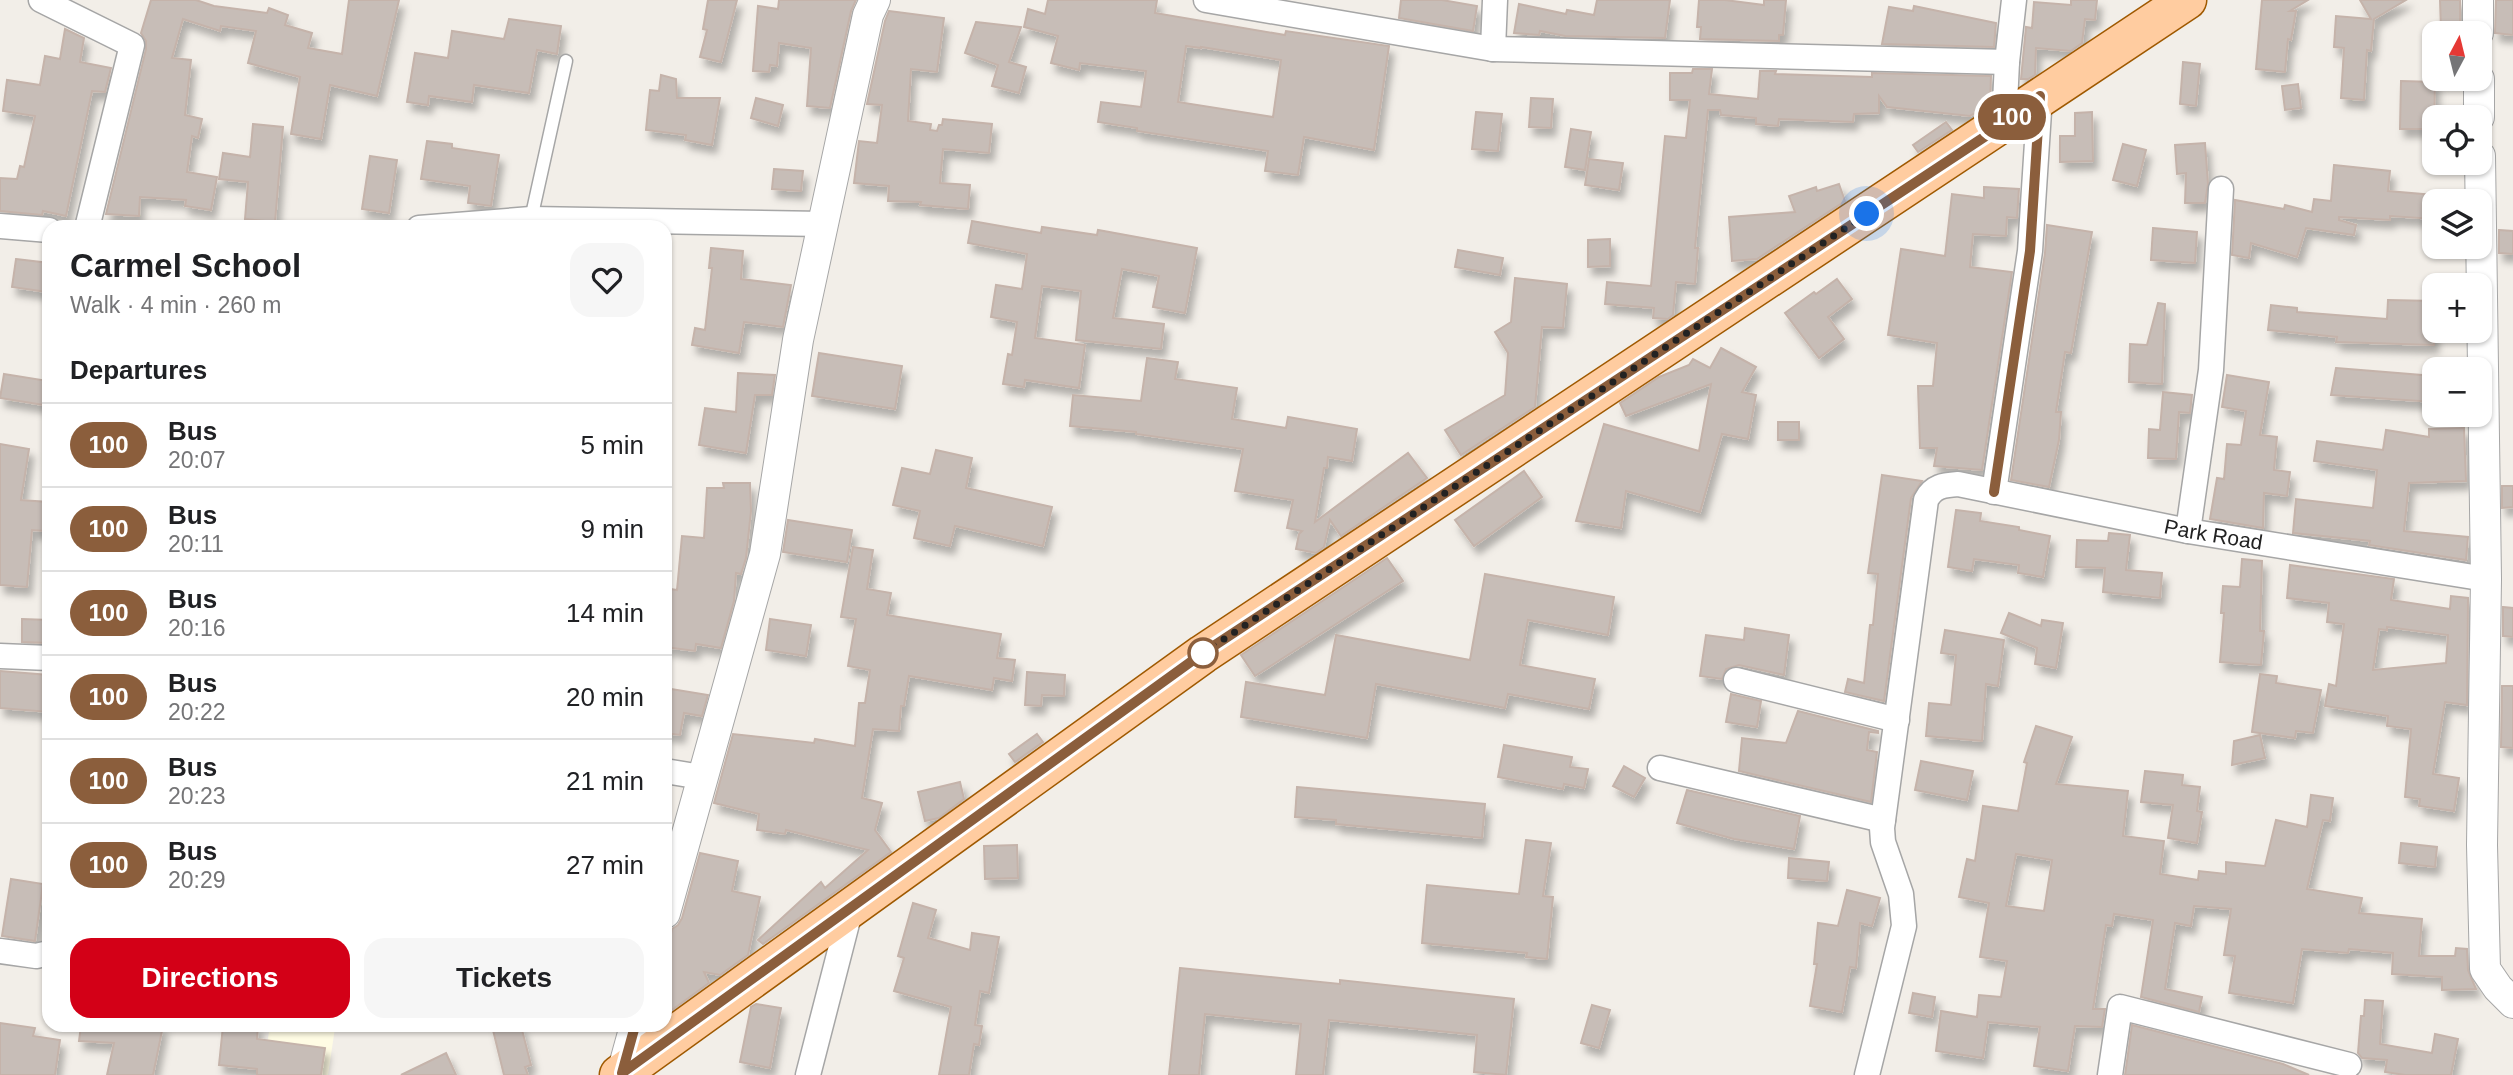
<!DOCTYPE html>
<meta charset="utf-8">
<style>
:root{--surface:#fff;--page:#f6f6f6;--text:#202124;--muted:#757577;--line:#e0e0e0;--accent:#d30017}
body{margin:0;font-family:Arial,sans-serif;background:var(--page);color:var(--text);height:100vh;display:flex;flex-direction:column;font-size:26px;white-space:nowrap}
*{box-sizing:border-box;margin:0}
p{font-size:23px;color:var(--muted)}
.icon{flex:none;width:38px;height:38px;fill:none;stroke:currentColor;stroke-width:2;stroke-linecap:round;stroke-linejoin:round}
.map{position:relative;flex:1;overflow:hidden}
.panel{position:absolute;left:42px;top:220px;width:630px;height:812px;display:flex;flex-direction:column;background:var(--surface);border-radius:21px;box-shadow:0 2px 5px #0004}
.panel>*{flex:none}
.badge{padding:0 14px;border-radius:23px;font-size:24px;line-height:46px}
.needle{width:46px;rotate:7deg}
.fabs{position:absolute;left:2422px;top:21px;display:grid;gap:14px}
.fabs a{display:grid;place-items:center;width:70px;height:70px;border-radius:14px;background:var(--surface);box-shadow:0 2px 5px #0004;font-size:35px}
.you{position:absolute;width:35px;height:35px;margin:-18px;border:5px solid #fff;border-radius:50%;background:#1a73e8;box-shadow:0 0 0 10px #1a73e833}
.map>.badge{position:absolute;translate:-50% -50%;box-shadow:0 0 0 4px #fff}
h2{padding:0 28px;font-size:26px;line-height:63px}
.round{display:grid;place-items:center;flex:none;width:74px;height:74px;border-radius:21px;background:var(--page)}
.overview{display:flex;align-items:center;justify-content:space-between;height:119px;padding:0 28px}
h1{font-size:33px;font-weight:700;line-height:52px}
.action{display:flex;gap:14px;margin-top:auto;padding:14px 28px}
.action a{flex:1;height:80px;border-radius:21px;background:var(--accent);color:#fff;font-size:28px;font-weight:700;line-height:80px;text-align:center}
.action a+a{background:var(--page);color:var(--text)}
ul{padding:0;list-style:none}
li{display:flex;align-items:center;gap:21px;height:84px;padding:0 28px;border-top:2px solid var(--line)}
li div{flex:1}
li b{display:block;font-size:26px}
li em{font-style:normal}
li .badge{min-width:77px;font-weight:700;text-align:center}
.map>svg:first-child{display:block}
</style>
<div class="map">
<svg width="2513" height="1075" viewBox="0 0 2513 1075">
<defs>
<filter id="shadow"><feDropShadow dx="4.5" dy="8" stdDeviation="3.5" flood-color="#0004"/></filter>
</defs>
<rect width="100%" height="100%" fill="#f2eee8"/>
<polygon fill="#fffce4" points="270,1026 317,1026 335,1028 328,1075 262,1075"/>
<g fill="#c7bdb7" stroke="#c5b3aa" stroke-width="2" fill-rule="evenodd" filter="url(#shadow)">
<polygon points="151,0 196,0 214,6 267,13 269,8 288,15 285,25 312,33 308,48 342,54 349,0 399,0 377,96 330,85 321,139 291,134 300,77 248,63 256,31 221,26 220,31 183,19 172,58 191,60 185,115 202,119 198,138 192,136 187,172 217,177 211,210 185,206 186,200 140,197 139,216 106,214 146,49 146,41 141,33"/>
<polygon points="708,0 737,0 721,62 700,57 707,30 703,29"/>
<polygon points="779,0 856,0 851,11 830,108 807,106 811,48 779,43 777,66 770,65 769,72 753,71 758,6 778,9"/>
<path d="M1048,0H1157L1155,13L1285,35L1286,31L1389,46L1374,150L1304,137L1298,175L1265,171L1268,151L1137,131V128L1098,122L1101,102L1141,107L1146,71L1080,63L1079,70L1051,63L1058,36L1024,27L1028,9L1045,14ZM1186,46L1201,48V47L1281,60L1273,117L1178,102Z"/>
<polygon points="1401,0 1442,0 1477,6 1473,31 1399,18"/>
<polygon points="1597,0 1670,0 1665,38 1565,36 1540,31 1539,35 1514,33 1519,4 1566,14 1567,10 1594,15"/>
<polygon points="1699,0 1725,0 1764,5 1764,0 1786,0 1783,35 1779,35 1779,41 1700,39 1701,27 1697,27"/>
<polygon points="2071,0 2097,0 2095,20 2085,19 2082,43 2071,51 2036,48 2035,75 2028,79 2021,79 2026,27 2032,28 2034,2 2071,5"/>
<polygon points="2262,0 2308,0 2290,11 2296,11 2291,40 2288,39 2285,72 2256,69"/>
<polygon points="2360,0 2406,0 2374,19 2371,51 2367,50 2364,100 2341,98 2344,48 2334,47 2336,16 2371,19"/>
<polygon points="2440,0 2460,0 2460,29 2441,29"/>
<polygon points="2496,0 2513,0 2513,35 2495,33"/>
<polygon points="1914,6 1996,23 1994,47 1882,44 1889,7 1913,11"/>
<polygon points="889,11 944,18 937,72 911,69 908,121 931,124 930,130 937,131 939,125 942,125 943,119 992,124 989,153 943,149 940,183 970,185 968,209 920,205 921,202 888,201 889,186 854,183 859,141 877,143 882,105 867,104 885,21"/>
<polygon points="509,19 561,26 557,54 537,50 529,93 474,85 472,102 429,96 428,105 407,102 415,53 448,58 452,31 504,39"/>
<polygon points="976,22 1021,27 1009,62 1026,67 1019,93 992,86 998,65 965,53"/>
<polygon points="65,29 84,38 80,62 111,68 105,92 92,91 66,216 43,211 42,215 0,211 0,178 17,179 20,166 24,167 35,116 3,111 7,80 40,85 45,56 60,59"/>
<polygon points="2183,62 2200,64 2196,106 2180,104"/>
<polygon points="1693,69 1712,69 1709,94 1758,99 1760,71 1776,71 1775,74 1872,77 1872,73 1991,76 1990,105 1970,116 1887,107 1879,96 1879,113 1854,114 1853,122 1779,119 1778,126 1756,124 1756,118 1721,115 1720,110 1708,110 1695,248 1698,248 1695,284 1676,282 1673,315 1668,319 1653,318 1654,308 1605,304 1607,282 1651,286 1665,136 1686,138 1690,100 1670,100 1670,73 1692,73"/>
<polygon points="661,75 676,79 677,98 720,98 712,145 685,140 686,135 646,130 650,90 659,91"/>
<polygon points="2401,81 2435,82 2434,129 2400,129"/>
<polygon points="2298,84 2301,108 2285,110 2282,86"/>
<polygon points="756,98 783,105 778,126 751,118"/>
<polygon points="1531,98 1553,99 1551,128 1529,127"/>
<polygon points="1476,112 1502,114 1498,151 1472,149"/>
<polygon points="2092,112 2093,161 2060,162 2060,136 2075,136 2075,113"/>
<polygon points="1946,122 1952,130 1918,152 1913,145"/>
<polygon points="253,124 283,127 275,222 245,219 248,182 219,179 223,153 250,157"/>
<polygon points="1571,129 1591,132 1585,170 1565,167"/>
<polygon points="427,141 452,144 452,148 499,155 491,206 468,203 470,186 421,179"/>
<polygon points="2205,143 2208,184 2205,203 2185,203 2186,173 2177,174 2175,145"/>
<polygon points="2123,144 2146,150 2137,186 2113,180"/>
<polygon points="370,156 397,160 389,213 362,209"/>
<polygon points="1589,159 1623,163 1619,190 1585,185"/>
<polygon points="2334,165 2390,171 2388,191 2434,195 2434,219 2390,216 2390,220 2339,217 2339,220 2356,225 2354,235 2306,228 2297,257 2251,243 2249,258 2232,255 2235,200 2284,209 2285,205 2312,212 2314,199 2331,201"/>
<polygon points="774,169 803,171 801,191 772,189"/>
<polygon points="1839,184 1845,201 1757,259 1732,261 1729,217 1795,212 1789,196 1816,187 1817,191"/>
<polygon points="1984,187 2019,189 2017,218 2007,217 2006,236 1973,234 1970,267 2012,272 1982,470 1934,466 1937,448 1920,448 1918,386 1933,386 1937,343 1888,335 1901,249 1945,256 1952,194 1984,198"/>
<polygon points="972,221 1041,233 1042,227 1097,235 1098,230 1197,248 1185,313 1153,307 1159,276 1122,269 1113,318 1164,324 1161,349 1076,340 1081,291 1042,286 1035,338 1085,345 1079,388 1025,380 1024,387 1003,384 1008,354 1012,355 1017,322 991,317 996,285 1022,289 1027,254 968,243"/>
<polygon points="2047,225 2092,232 2071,353 2065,352 2056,412 2061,412 2059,440 2049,487 2011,480 2045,253"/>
<polygon points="2153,228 2197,232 2195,263 2151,260"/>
<polygon points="2499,230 2513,231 2513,254 2499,253"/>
<polygon points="1610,239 1610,266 1588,267 1588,240"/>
<polygon points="711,248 743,251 741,279 791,285 783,327 744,322 739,353 692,345 695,328 705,330 712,268 709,268"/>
<polygon points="1458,250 1503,258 1500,275 1455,267"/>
<polygon points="16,259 49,263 47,292 12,287"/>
<polygon points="1515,278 1567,284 1563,328 1542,327 1535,407 1461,455 1445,430 1505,395 1508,353 1495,332 1511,322"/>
<polygon points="1837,279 1852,299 1828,317 1844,339 1819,358 1785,313 1814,292 1816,294"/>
<polygon points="2388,300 2434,301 2434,345 2336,342 2337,337 2268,330 2271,305 2297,308 2297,312 2387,319"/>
<polygon points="2158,303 2165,304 2162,384 2129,382 2130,344 2147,345"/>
<polygon points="1721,348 1756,367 1742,392 1756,395 1748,439 1722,434 1700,512 1626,491 1621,528 1576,521 1604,424 1699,451 1711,384 1626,416 1620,403 1659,377 1689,365 1693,359 1710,368"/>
<polygon points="819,353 902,366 895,409 812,396"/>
<polygon points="1147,358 1178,362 1175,379 1237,388 1232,419 1286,428 1288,417 1357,429 1352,461 1328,457 1327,468 1324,468 1315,522 1408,453 1427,478 1341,536 1330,520 1324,547 1316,553 1296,549 1299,534 1302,531 1287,528 1293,500 1235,491 1243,449 1136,434 1136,432 1070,426 1073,395 1141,401"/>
<polygon points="2336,368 2434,376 2434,402 2331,395"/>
<polygon points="738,373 775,375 772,395 755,395 746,453 699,445 705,408 736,412"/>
<polygon points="4,374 48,381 44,405 0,398"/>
<polygon points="2227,375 2269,382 2260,435 2277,437 2274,470 2290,472 2287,496 2264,493 2263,528 2210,519 2217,478 2224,479 2227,444 2241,445 2246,411 2222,407"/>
<polygon points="2163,392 2192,395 2190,413 2179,412 2176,459 2148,458 2149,429 2160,430"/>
<rect x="1778" y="422" width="21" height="18"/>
<polygon points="2464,428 2466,481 2409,483 2404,531 2468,537 2466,560 2369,545 2370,541 2293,533 2296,499 2373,508 2377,470 2314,461 2317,441 2383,450 2386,430 2429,437 2429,429"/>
<polygon points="0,444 29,449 21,500 48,502 45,531 32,530 27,587 0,585"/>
<polygon points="936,450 972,458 966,488 1052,507 1043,546 955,526 950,546 914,538 920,511 893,505 902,468 930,474"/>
<polygon points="1524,471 1542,497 1474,546 1455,520"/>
<polygon points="1882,475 1922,481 1911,498 1884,701 1845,692 1848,679 1864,683 1870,625 1873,625 1878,574 1868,573"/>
<polygon points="723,483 750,483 751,511 746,558 741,574 736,573 734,601 721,648 696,644 695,651 665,647 665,619 667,619 670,589 677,590 682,536 704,538 707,488 724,488"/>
<polygon points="2502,486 2513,486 2513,507 2502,508"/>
<polygon points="1956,510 1981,513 1980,521 2019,527 2019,530 2050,536 2043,577 2018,573 2019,565 1974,559 1972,571 1948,567"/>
<polygon points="788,520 852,530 847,562 783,552"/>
<polygon points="2109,533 2130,535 2126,570 2162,573 2160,598 2103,592 2105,568 2076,567 2077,540 2108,541"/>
<polygon points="853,547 873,550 867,589 891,593 887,615 1001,634 997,658 1015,660 1012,681 994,678 992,690 909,676 904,706 901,706 899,731 873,729 862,798 882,803 875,830 891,852 763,944 758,940 821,882 825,888 868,850 786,830 785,834 757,830 759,814 714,803 733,734 814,743 815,739 855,746 859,703 865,703 870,670 848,666 856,619 841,617"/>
<polygon points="1387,558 1403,581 1255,676 1241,655"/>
<polygon points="2242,559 2262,561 2260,631 2264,631 2261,665 2220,662 2224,613 2221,613 2223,586 2240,587"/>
<path d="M2290,565L2394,579L2391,600L2450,609L2451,596L2468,598L2467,705L2445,702L2433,774L2459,778L2454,811L2419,806L2420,799L2405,797L2411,729L2387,726L2388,716L2325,706L2329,684L2336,686L2344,624L2327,622L2329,603L2287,598ZM2387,627L2448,635L2446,663L2373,670L2379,629L2387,630Z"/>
<polygon points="1485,574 1614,597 1608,635 1528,620 1520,665 1595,679 1589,709 1508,694 1505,708 1376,684 1367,738 1241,717 1246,682 1325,695 1336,635 1470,660"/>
<polygon points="2503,607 2513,608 2513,637 2503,636"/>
<polygon points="2009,613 2041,626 2042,620 2063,623 2056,668 2035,664 2037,648 2001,633"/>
<polygon points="22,619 49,620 49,643 22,642"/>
<polygon points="770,619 811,625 806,656 766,650"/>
<polygon points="1745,628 1789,635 1784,675 1739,665 1726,669 1722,679 1700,676 1706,635 1744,640"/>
<polygon points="1945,630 2004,640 1998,686 1986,684 1982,741 1926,736 1929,703 1951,705 1956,655 1941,653"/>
<polygon points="0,671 49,675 49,712 0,708"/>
<polygon points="1027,672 1065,675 1064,696 1042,695 1041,706 1025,705"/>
<polygon points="2260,674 2277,676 2276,683 2321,690 2313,733 2296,731 2295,738 2252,732"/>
<polygon points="2502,686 2513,686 2513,748 2501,747"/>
<polygon points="665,688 708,695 702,716 684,713 680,735 665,733"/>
<polygon points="1731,694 1761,701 1757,727 1726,722"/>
<polygon points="1798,711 1878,731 1878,733 1869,732 1867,750 1877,752 1871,802 1739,771 1742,738 1786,743"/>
<path d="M2036,726L2072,737L2056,784L2128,791L2123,836L2164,841L2160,874L2198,880L2199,871L2226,874V862L2265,866L2276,820L2307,827L2311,795L2333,798L2330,821L2323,820L2307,889L2362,898L2359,913L2422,919L2419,956H2455L2456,948L2467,949L2468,970L2476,989L2442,990V977L2392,974L2393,953L2349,949L2348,953L2302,949L2293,1003L2229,993L2235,956L2224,955L2231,909L2194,906L2191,926L2175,923L2165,989L2202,997L2199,1012L2141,997L2153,920L2114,914L2112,926L2106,925L2093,1009H2105L2102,1027L2075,1026L2068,1071L2034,1066L2040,1027L1988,1022L1983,1058L1936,1051L1941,1011L1977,1017L1979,995L2001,997L2007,961L1980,957L1989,903L1959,897L1967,859L1975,861L1983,806L2018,811L2027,763L2024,762ZM2016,854L2052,860L2044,911L2006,906Z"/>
<polygon points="1037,734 1043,742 1015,762 1009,754"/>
<polygon points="2260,735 2265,758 2232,765 2234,741"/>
<polygon points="1504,745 1572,757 1570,767 1588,769 1584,788 1564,784 1563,789 1498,777"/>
<polygon points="1921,761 1973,771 1967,800 1915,790"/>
<polygon points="1624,766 1645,778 1634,797 1613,786"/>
<polygon points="2145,771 2183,775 2182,785 2200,787 2197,811 2202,812 2197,843 2168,838 2173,805 2141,802"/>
<polygon points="960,782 964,799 939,818 925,821 918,792"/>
<polygon points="1297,787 1485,804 1482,838 1336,824 1336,820 1295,817"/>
<polygon points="1687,790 1800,816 1794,849 1734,839 1677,823"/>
<polygon points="1526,840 1551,843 1543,896 1553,897 1547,959 1526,957 1527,953 1422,943 1427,885 1519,894"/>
<polygon points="2401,843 2437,847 2435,867 2399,863"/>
<polygon points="1017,845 1018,878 985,879 984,846"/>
<polygon points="700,853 738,861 732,891 760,897 748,955 720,975 704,972 709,983 665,1015 665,961 672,929 678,925 682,918"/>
<polygon points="1789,858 1829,862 1827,881 1788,878"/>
<polygon points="11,879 43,884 35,941 2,936"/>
<polygon points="1847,890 1880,898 1872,926 1860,923 1856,968 1850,967 1842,1012 1810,1006 1817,964 1814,964 1818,923 1838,926"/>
<polygon points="913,903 936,910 928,938 970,950 972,933 999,937 989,993 980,991 975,1025 982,1026 979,1045 974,1044 969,1075 939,1075 951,1007 894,991 904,958 898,956"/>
<polygon points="1180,968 1340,984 1340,980 1514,999 1506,1075 1474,1072 1477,1035 1329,1020 1323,1075 1296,1075 1301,1024 1205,1014 1199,1075 1169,1075"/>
<polygon points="1913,993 1935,997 1932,1017 1909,1013"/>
<polygon points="2365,1000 2383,1001 2380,1044 2432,1053 2435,1034 2458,1039 2451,1075 2405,1075 2385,1072 2387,1060 2362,1058 2358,1053 2361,1016 2364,1016"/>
<polygon points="756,1004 781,1008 770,1068 740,1062 751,1007"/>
<polygon points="1592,1005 1610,1010 1599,1048 1581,1043"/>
<polygon points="0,1023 35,1028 33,1036 60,1040 55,1075 0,1075"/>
<polygon points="2132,1025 2283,1064 2309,1075 2125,1075"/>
<polygon points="81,1026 163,1026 153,1075 107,1075 114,1043 79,1041"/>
<polygon points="223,1026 258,1026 257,1039 325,1048 321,1075 257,1075 257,1069 219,1065"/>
<polygon points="492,1026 521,1026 531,1065 525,1067 528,1075 504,1075"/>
<polygon points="446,1053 456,1075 401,1075"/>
</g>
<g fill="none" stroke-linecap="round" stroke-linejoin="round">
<g stroke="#a6a6a6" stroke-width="15">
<polyline id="service" points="531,219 566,61"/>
</g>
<g stroke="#a6a6a6" stroke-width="27">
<g id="minor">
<polyline points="41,0 132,45 87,228"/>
<polyline points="1206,0 1493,49 2007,62"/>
<polyline points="1493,49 1495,0"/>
<polyline points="2004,124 2007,62 2014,0"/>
<polyline points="0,226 49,230"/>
<polyline points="419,228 531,219 823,224"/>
<polyline points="1994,492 2030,251 2040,96"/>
<polyline points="2188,531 2211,370 2221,189"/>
<polyline points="0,656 49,658"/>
<polyline points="1736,680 1897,720"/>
<polyline points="1660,768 1883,820"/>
<polyline points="665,771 701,777"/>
<polyline points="0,951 36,956 49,953"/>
<polyline points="808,1075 851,908"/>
<path id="s1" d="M1867,1075L1904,926L1901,894L1883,842L1882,828L1926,500C1933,486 1944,485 1958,484L2188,531L2486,579"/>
<polyline points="2110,1075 2120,1007 2349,1065"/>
</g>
</g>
<g stroke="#a6a6a6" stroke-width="32">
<g id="tertiary">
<polyline points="2478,0 2478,33"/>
<polyline points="2479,79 2479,117"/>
<polyline points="2480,156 2486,579 2482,845 2485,969 2498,988 2513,1003"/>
<polyline points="665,913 765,554 798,340 868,15 875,0"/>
<polyline points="622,1073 635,1026"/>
</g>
</g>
<g stroke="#9f5900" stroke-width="41">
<polyline id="primary" points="619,1075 1203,654 2187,0"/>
</g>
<use href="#service" stroke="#fff" stroke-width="12"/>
<use href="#minor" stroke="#fff" stroke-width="24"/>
<use href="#tertiary" stroke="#fff" stroke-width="30"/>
<use href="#primary" stroke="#ffcca0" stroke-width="38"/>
</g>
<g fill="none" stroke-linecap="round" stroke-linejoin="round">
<g stroke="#fff" stroke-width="16">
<polyline id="line" points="635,1026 622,1073 1203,653 2004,124 2040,96 2030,251 1994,492"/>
</g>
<use href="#line" stroke="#8b5e3c" stroke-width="10"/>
<polyline stroke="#222" stroke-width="7" stroke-dasharray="0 12.6" points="1203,653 1867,214"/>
</g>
<circle fill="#fff" stroke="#8b5e3c" stroke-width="3.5" cx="1203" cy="653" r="14"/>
<g text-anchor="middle" stroke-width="5" stroke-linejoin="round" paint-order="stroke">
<g font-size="21" fill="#222" stroke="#fff">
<text dy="7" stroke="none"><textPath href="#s1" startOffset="884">Park Road</textPath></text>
</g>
</g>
</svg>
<div class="fabs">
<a><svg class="needle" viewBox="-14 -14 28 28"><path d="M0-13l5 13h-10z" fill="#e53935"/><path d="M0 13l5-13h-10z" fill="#757577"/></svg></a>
<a><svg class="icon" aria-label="locate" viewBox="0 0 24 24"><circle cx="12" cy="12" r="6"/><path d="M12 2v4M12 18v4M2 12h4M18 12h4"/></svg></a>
<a><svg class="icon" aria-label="layers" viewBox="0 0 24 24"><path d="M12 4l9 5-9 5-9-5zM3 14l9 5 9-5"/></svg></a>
<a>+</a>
<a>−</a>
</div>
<div class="you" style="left:1867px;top:214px"></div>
<b class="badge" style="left:2012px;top:117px;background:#8b5e3c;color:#fff">100</b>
<section class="panel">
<div class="overview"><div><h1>Carmel School</h1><p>Walk · 4 min · 260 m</p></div><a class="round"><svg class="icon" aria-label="heart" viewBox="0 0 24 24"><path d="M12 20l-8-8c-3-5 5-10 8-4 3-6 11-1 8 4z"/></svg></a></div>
<h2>Departures</h2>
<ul>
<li><span class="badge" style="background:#8b5e3c;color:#fff">100</span><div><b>Bus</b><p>20:07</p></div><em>5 min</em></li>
<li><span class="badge" style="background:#8b5e3c;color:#fff">100</span><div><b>Bus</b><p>20:11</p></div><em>9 min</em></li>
<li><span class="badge" style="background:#8b5e3c;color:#fff">100</span><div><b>Bus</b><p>20:16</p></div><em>14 min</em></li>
<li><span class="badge" style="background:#8b5e3c;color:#fff">100</span><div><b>Bus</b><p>20:22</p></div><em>20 min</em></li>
<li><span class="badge" style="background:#8b5e3c;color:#fff">100</span><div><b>Bus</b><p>20:23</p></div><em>21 min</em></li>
<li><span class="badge" style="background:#8b5e3c;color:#fff">100</span><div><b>Bus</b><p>20:29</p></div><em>27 min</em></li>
</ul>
<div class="action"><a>Directions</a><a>Tickets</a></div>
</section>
</div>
